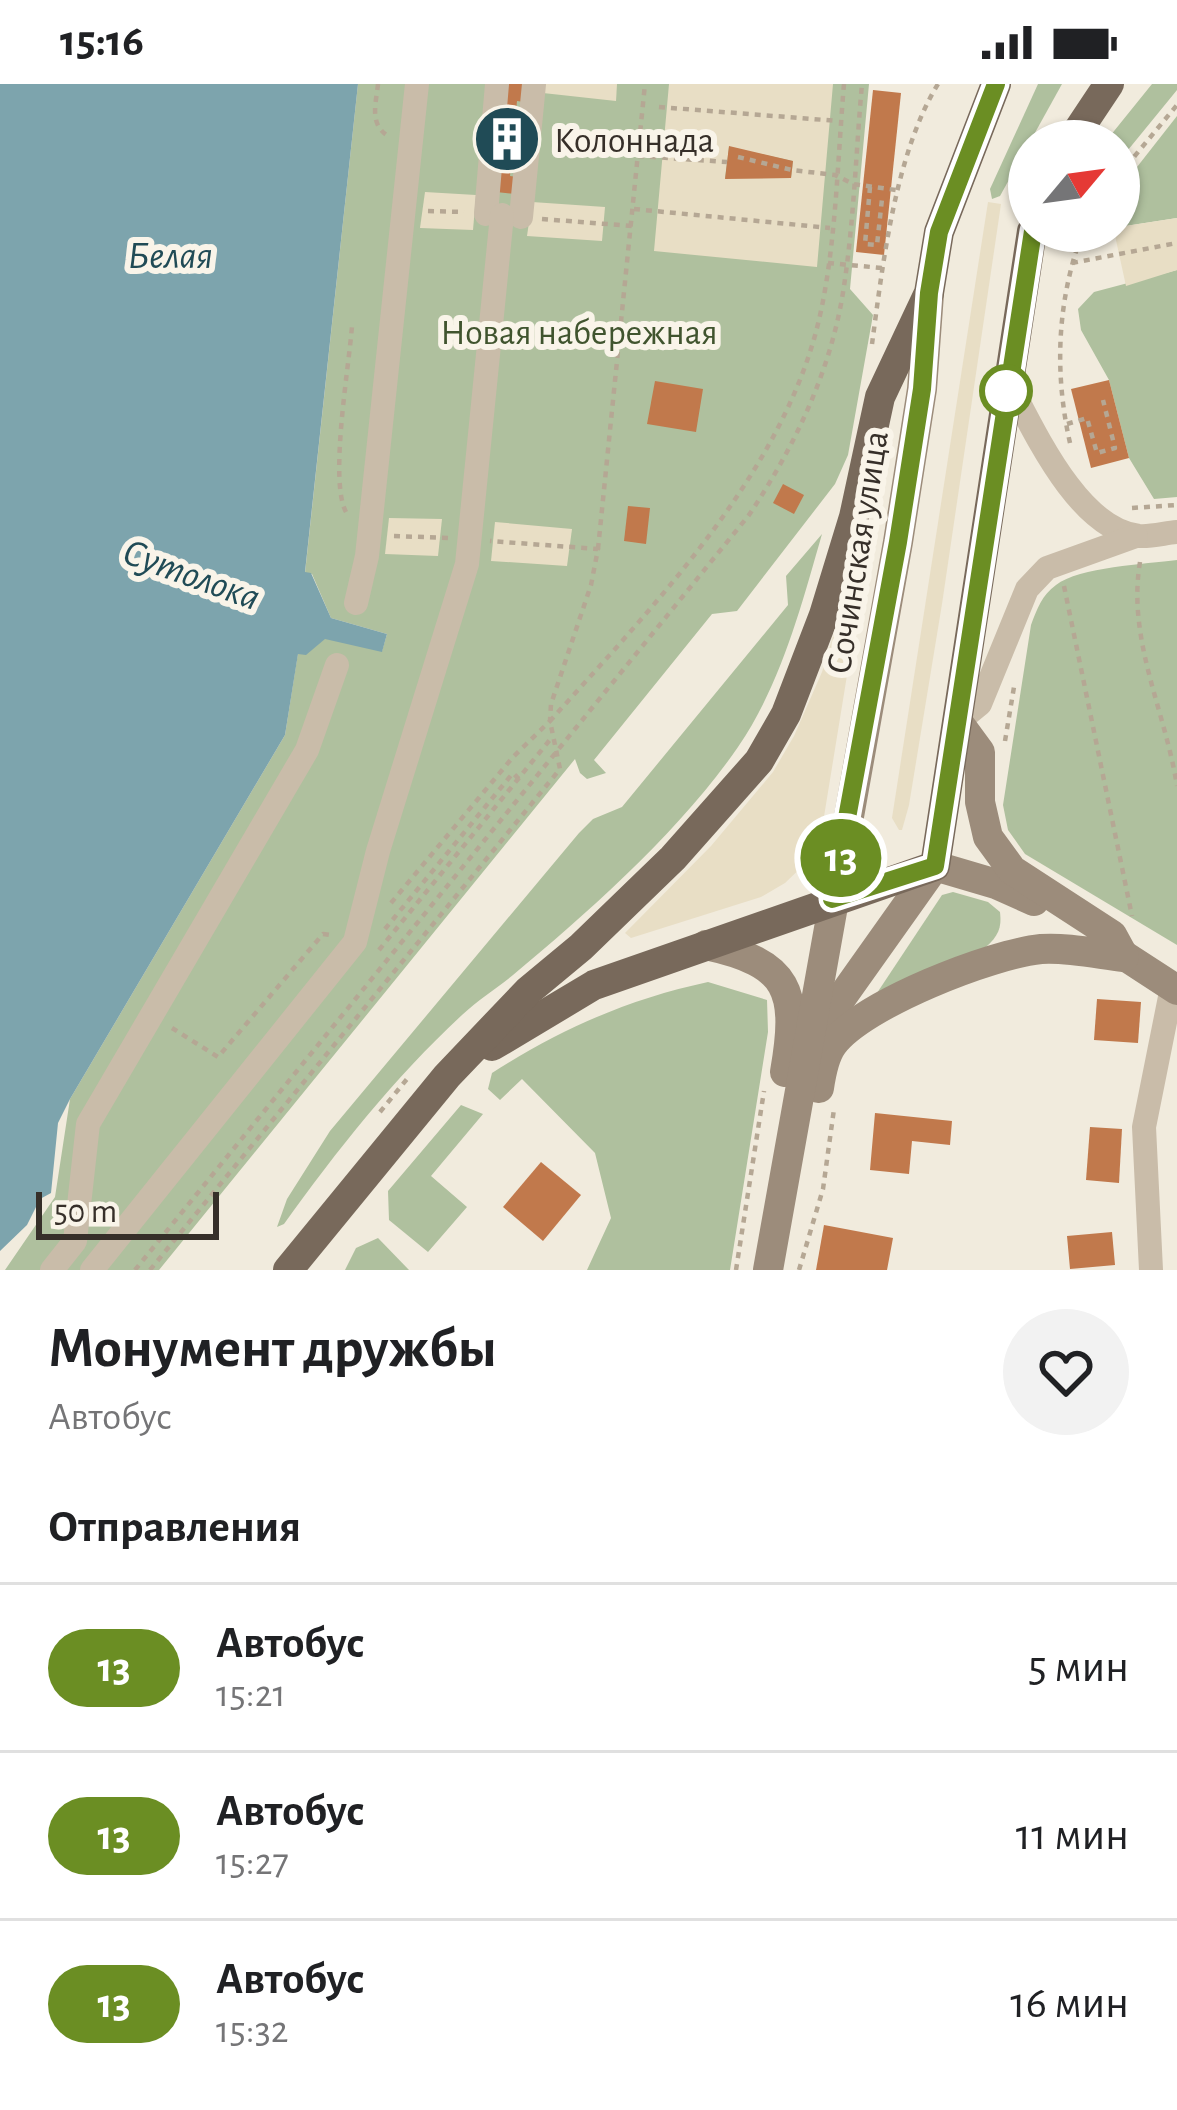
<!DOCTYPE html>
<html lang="ru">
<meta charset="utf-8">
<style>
:root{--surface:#fff;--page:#f2f2f2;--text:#202124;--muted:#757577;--line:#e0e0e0}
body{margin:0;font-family:"Alegreya Sans",sans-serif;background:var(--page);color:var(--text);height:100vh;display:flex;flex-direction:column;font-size:45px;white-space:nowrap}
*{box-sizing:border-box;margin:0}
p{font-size:39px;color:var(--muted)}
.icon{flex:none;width:66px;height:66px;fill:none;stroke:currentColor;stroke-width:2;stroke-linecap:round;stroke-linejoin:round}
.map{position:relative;height:1186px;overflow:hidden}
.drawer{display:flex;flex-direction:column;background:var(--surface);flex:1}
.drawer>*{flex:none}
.badge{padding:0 24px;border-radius:39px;font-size:42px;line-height:78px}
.needle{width:78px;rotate:61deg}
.tools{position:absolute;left:1008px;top:36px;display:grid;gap:24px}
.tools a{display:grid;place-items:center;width:132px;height:132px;border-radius:50%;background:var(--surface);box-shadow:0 3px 9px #0004;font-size:60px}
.scale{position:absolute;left:36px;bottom:30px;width:183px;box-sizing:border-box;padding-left:12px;border:6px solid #362f29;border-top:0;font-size:33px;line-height:42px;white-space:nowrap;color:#362f29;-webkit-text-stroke:9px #f9f4e9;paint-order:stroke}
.map>.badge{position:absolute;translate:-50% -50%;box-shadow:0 0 0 6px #fff}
h2{padding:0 48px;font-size:45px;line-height:108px}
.round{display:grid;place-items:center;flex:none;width:126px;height:126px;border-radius:63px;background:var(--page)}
.headline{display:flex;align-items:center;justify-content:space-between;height:204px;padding:0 48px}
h1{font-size:57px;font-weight:700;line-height:90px}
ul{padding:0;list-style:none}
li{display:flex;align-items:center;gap:36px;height:168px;padding:0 48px;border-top:3px solid var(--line)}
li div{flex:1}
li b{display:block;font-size:45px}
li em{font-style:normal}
li .badge{min-width:132px;font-weight:700;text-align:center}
.status{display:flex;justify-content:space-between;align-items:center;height:84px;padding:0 60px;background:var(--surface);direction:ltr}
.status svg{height:33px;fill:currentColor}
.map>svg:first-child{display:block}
</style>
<div class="status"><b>15:16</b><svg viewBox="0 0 49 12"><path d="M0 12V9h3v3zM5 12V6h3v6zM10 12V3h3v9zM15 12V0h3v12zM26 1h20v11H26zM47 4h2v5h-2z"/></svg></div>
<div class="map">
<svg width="1177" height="1186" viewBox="0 0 1177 1186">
<rect width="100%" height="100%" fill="#f1ebdd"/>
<g fill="#afc09e">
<polygon points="358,0 869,0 850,205 873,231 848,371 835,400 737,527 712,530 594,676 606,689 587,695 580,689 575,675 159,1186 5,1186 55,1113 70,1015 285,651 298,569 306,570 325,554 382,567 387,550 331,534 312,490 305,489"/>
<polygon points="1038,0 1062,0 1000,112 992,115 990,105"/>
<polygon points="1152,0 1177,0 1177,6 1119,77 1119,57 1106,57"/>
<polygon points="1177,32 1177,134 1119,143 1119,106"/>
<polygon points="1177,186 1177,413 1154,415 1129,374 1109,296 1081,246 1078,225 1094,208"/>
<path d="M822,450C801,523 781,600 738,663C681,746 590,827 513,891C496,905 478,916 462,931C395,993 337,1066 284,1140L277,1143L287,1115L330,1047L579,749L593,735L622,723L788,521L786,492Z"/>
<path d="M1177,476V861L1025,770L1008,746L1003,721L1031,541C1037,525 1042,511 1056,501C1079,483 1146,480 1177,476Z"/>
<path d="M953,808L988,818L1000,828C1002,844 998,852 986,863L877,909L942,811Z"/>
<path d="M708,898L767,916L768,948L730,1186H587L611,1134L595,1069L522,995L500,1016L488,1005L492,989C560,945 629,915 708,898Z"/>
<polygon points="461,1021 483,1030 431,1092 467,1123 428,1168 389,1136 388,1107"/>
<polygon points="378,1154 409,1186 345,1186 356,1164"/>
</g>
<g fill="#e8dec5" fill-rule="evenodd">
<polygon points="543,0 617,0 616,17 543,9"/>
<path d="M669,0H833L817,183L654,167ZM729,63L793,77L791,94H725Z"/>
<polygon points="425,108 476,111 473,146 420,144"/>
<polygon points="532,118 605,123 602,157 527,152"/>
<polygon points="988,118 1001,120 942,520 909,721 902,746 899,746 892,734"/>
<polygon points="1177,134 1177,186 1126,202 1114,147 1119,147 1119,143"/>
<polygon points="389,434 442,435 438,472 385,470"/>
<polygon points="495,438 572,445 567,482 491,477"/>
<polygon points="855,483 864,487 821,751 810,775 785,799 761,813 631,854 625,849 711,762 773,688 794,652 822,588"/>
</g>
<polygon fill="#7da4ad" points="0,0 358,0 305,488 311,489 331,534 387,550 382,568 325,555 306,571 298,570 285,651 70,1015 58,1039 51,1109 40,1115 27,1141 0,1167"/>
<g fill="#c1794c">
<polygon points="505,0 526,0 524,18 517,17 510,92 517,93 515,110 496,108"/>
<polygon points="873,6 901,9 884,171 856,168"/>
<polygon points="729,62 793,77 791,94 725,95"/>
<polygon points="1109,296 1129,374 1091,384 1071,305"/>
<polygon points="655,297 703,305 696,348 647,340"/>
<polygon points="783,400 804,411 794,430 773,419"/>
<polygon points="628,422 650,424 646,460 624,457"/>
<polygon points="1097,915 1141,918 1138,959 1094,956"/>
<polygon points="875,1029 952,1037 950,1061 912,1057 909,1090 870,1086"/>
<polygon points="1090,1043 1122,1045 1119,1099 1086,1096"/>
<polygon points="541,1078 581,1111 543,1157 503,1123"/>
<polygon points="824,1141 893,1154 887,1186 816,1186"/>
<polygon points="1112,1148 1115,1181 1070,1185 1067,1152"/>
</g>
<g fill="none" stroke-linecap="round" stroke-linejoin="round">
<g stroke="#b5a794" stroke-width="4.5" stroke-dasharray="6 6" stroke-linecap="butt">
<path d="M378,0C376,20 369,40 388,52"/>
<polyline points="659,23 838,37"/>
<polyline points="638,72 727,78"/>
<polyline points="738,73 792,86 835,91 853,100 896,106"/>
<polyline points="1119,91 1177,21"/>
<polyline points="870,103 865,160 877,161 882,115"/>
<polyline points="634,125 830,144"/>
<polyline points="428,127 464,128"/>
<polyline points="542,135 632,142"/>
<polyline points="828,179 882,184"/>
<polyline points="1072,179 1177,159"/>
<path d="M872,260C883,179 895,70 938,0"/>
<polyline points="1067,340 1087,334 1097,369 1115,364 1103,316"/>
<path d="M1070,359C1054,288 1057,216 1083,147"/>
<polyline points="1132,424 1177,421"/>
<path d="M346,428C329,397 349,283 352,242"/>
<polyline points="394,452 449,454"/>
<polyline points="598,465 645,0"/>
<path d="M1140,478C1127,555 1165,626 1177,702"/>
<polyline points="1064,502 1132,832"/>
<polyline points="1005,657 1014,603"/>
<polyline points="391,819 513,673 550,637 551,620 591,501 598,465 490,457"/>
<polyline points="385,845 513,689 519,695"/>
<polyline points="379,866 553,652"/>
<polyline points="172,944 218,973 323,850 330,851"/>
<polyline points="380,1028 407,995"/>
<path d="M135,1186L749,431C795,362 832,285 844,202C854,136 856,67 862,0"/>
<path d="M150,1186L560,685L550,637C650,526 772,400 814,255C836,178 837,80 844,0"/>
<polyline points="736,1186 764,1007"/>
<polyline points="799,1186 823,1105 834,1025"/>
</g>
<g stroke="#c9bca9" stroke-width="24">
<polyline points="486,130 497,0"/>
<polyline points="521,133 534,0"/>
<path d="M1007,296C1033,344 1077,445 1139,452C1151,453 1165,449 1177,448"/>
<polyline points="356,519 367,472 417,0"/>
<polyline points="958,638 980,620 1027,505 1047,484 1136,452"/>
<polyline points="52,1186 75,1157 88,1040 307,666 337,581"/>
<polyline points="92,1186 355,858 378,767 467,480 502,131"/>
<polyline points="1151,1186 1144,1043 1172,903"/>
</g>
<g stroke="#9c8c7b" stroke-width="30">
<path d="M706,861C790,879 799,907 785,988"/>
<polyline points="1111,863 1177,906"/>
<polyline points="815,951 935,782 996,800 1034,817"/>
<path d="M819,1004C821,990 824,972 833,960C863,920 991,870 1041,865C1067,863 1098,870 1124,873L1112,851L1012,786L988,753L980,718V668L958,638"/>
<polyline points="768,1186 898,458 922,305 929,210"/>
</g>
<g stroke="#78695b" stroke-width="30">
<polyline points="1071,57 1109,0"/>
<polyline points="492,962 594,901 935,782 1032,147"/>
<polyline points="288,1186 447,992 528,907 581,863 673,774 759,677 786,630 824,531 854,433 880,313 929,209 939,148 996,0"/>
</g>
</g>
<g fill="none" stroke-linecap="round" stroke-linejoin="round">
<g stroke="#fff" stroke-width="27">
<polyline id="line" points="996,0 939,148 929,209 922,305 898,458 832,815 935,782 1033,147"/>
</g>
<use href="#line" stroke="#6b8e23" stroke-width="18"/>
</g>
<defs>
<g id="building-disc" transform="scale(3.45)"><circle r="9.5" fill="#204b56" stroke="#f9f4e9"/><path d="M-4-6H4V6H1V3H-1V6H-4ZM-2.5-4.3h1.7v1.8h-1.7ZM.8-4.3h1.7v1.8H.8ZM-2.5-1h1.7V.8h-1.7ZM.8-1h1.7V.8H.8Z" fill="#fff"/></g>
</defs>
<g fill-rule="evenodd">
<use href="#building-disc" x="507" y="55"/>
</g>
<circle fill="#fff" stroke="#6b8e23" stroke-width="6" cx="1006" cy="307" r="24"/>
<g text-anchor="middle" stroke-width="12" stroke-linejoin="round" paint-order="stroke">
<g font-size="36" fill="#362f29" stroke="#f9f4e9" text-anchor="start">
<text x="554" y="68">Колоннада</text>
</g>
<g font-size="36" fill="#40542e" stroke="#f9f4e9">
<text x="579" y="260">Новая набережная</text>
</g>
<g font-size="36" fill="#362f29" stroke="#f9f4e9">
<text transform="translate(856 468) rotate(-81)" y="13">Сочинская улица</text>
</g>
<g font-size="39" font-style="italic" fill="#204b56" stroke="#f9f4e9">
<text x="170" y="184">Белая</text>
<text transform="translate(192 489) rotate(20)" y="14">Сутолока</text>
</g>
</g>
</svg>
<div class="tools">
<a><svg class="needle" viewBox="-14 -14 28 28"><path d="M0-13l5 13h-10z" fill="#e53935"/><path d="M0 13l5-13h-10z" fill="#757577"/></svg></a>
</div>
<div class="scale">50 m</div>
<b class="badge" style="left:841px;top:774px;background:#6b8e23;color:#fff">13</b>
</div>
<section class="drawer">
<div class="headline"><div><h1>Монумент дружбы</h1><p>Автобус</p></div><a class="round"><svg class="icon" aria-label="heart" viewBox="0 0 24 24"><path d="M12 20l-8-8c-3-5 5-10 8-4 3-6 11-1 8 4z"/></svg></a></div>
<h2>Отправления</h2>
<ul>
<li><span class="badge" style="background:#6b8e23;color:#fff">13</span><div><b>Автобус</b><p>15:21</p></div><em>5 мин</em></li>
<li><span class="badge" style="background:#6b8e23;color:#fff">13</span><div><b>Автобус</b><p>15:27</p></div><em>11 мин</em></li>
<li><span class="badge" style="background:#6b8e23;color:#fff">13</span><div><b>Автобус</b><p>15:32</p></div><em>16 мин</em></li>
</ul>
</section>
